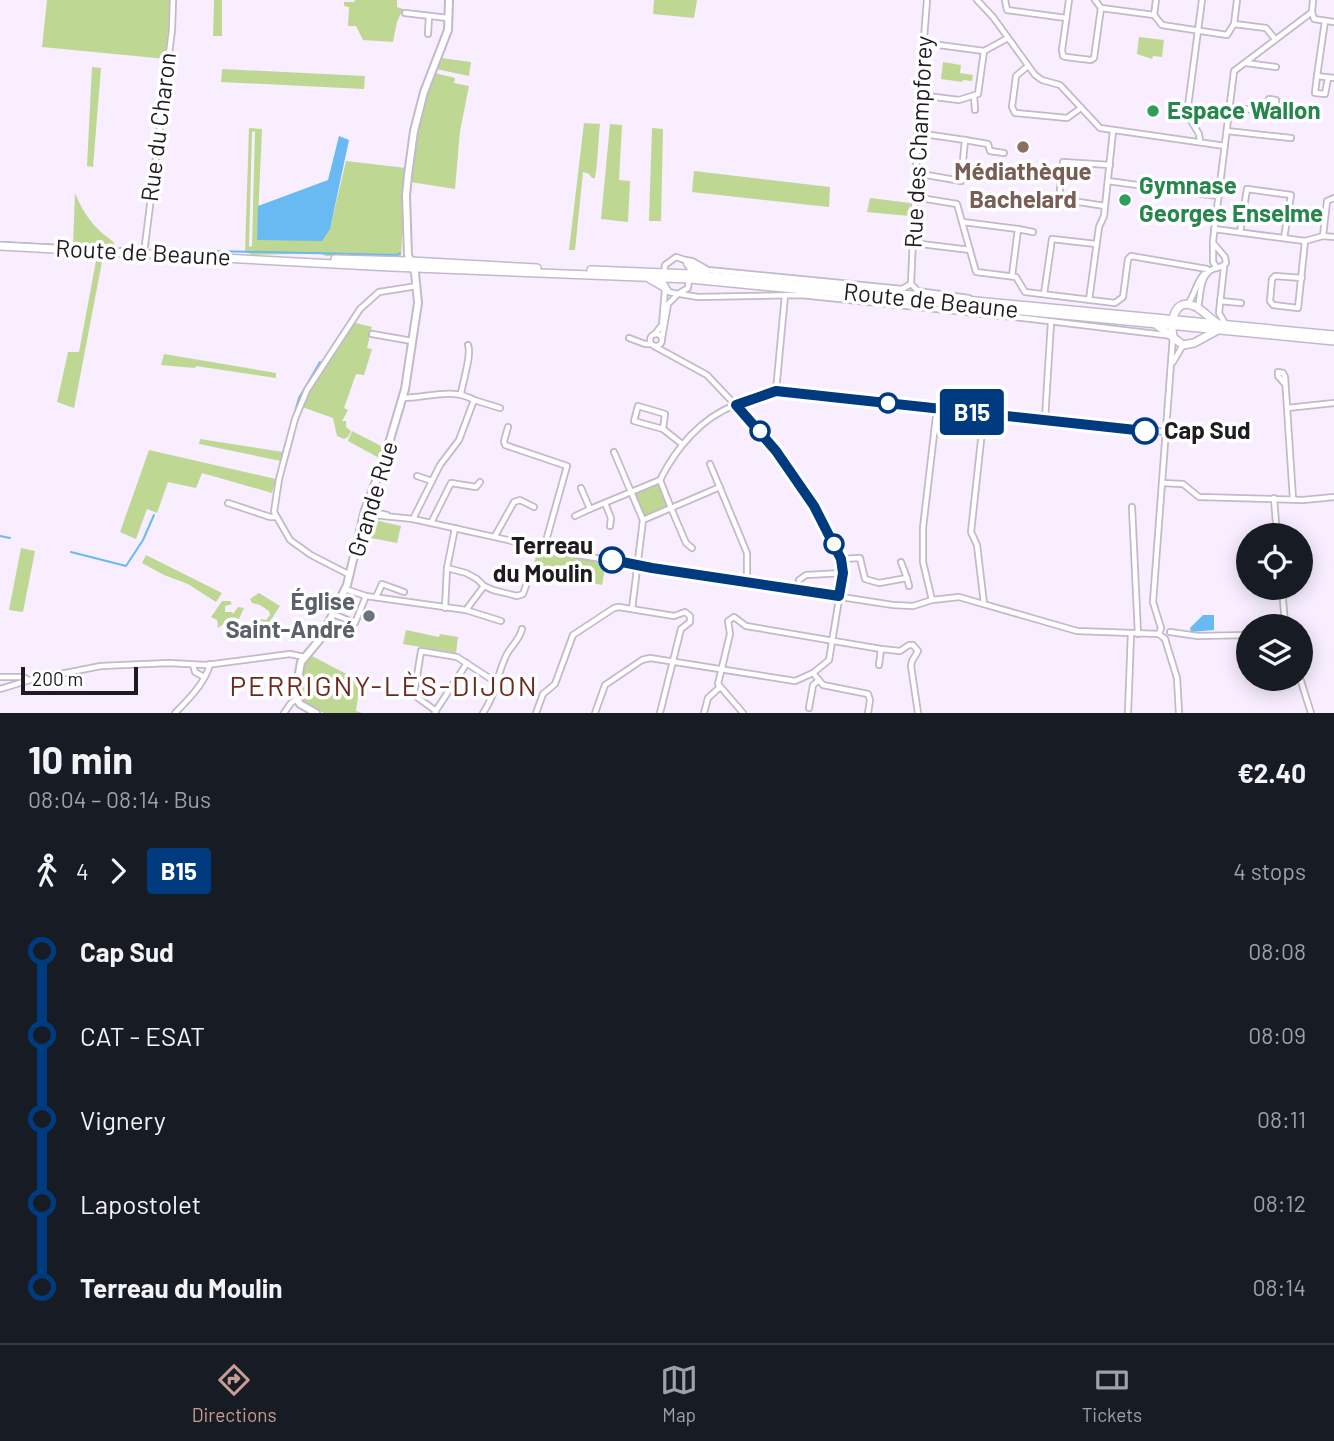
<!DOCTYPE html>
<meta charset="utf-8">
<style>
:root{--surface:#171b24;--page:#242831;--text:#f1f3f6;--muted:#9ea1a6;--line:#363941;--accent:#c99b95}
body{margin:0;font-family:Barlow,sans-serif;background:var(--page);color:var(--text);height:100vh;display:flex;flex-direction:column;font-size:26px;white-space:nowrap}
*{box-sizing:border-box;margin:0}
p{font-size:23px;color:var(--muted)}
.icon{flex:none;width:38px;height:38px;fill:none;stroke:currentColor;stroke-width:2;stroke-linecap:round;stroke-linejoin:round}
.map{position:relative;height:713px;overflow:hidden}
.panel{display:flex;flex-direction:column;background:var(--surface);flex:1}
.panel>*{flex:none}
.badge{padding:0 14px;border-radius:5px;font-size:24px;line-height:46px}
.fabs{position:absolute;left:1236px;top:523px;display:grid;gap:14px}
.fabs a{display:grid;place-items:center;width:77px;height:77px;border-radius:50%;background:var(--surface);box-shadow:0 4px 18px #0003;font-size:35px}
.scale{position:absolute;left:21px;bottom:18px;width:117px;box-sizing:border-box;padding-left:7px;border:4px solid #1f1b21;border-top:0;font-size:19px;line-height:24px;white-space:nowrap;color:#1f1b21;-webkit-text-stroke:5px #fff;paint-order:stroke}
.map>.badge{position:absolute;translate:-50% -50%;box-shadow:0 0 0 4px #fff}
.legs{display:flex;align-items:center;gap:10px;height:77px;padding:0 28px;font-size:23px}
.legs p{margin-inline-start:auto}
.headline{display:flex;align-items:center;justify-content:space-between;height:119px;padding:0 28px}
h1{font-size:38px;font-weight:700;line-height:52px}
ul{padding:0 28px;list-style:none}
li{display:flex;align-items:center;gap:24px;height:84px;font-size:26px}
li i{display:grid;place-items:center;width:10px;height:100%;margin:0 9px;background:currentColor}
li i::after{content:'';width:18px;height:18px;margin:-9px;border:5px solid;border-radius:50%;background:var(--surface)}
li p{margin-inline-start:auto}
li:first-child i{background:linear-gradient(#0000 50%,currentColor 0)}
li:last-child i{background:linear-gradient(currentColor 50%,#0000 0)}
.tab-bar{display:flex;justify-content:space-around;align-items:center;height:98px;border-top:2px solid var(--line);background:var(--surface);font-size:19px;color:var(--muted)}
.tab-bar a{display:grid;justify-items:center;gap:4px}
.tab-bar .on{color:var(--accent)}
.map>svg:first-child{display:block}
</style>
<div class="map">
<svg width="1334" height="713" viewBox="0 0 1334 713">
<rect width="100%" height="100%" fill="#f8eeff"/>
<g fill="#bed894" fill-rule="evenodd">
<polygon points="47,0 170,0 166,59 42,47"/>
<polygon points="214,0 222,0 222,36 213,36"/>
<polygon points="355,0 397,0 397,7 403,9 397,22 393,42 363,40 356,26 348,26 349,7 344,6 344,2 354,2"/>
<polygon points="654,0 697,0 694,18 653,14"/>
<polygon points="1139,37 1164,40 1162,57 1153,56 1152,59 1137,54"/>
<polygon points="441,58 471,62 469,76 436,69"/>
<polygon points="943,62 961,65 960,73 973,75 972,81 963,80 962,82 941,79"/>
<polygon points="92,67 101,68 93,167 87,166"/>
<polygon points="222,69 365,76 364,89 221,82"/>
<polygon points="435,73 455,78 454,83 469,86 460,131 455,189 410,182 418,123"/>
<path d="M584,123L600,124C598,142 598,161 595,178H592L589,174L583,172L575,250H569Z"/>
<polygon points="610,124 622,125 619,180 630,181 628,222 601,219"/>
<path d="M249,128L262,129L257,240L330,228L346,161L406,168L401,256H326L320,253L253,255L245,252ZM255,131L252,246L249,247L252,132Z"/>
<polygon points="652,128 663,129 661,221 649,221"/>
<polygon points="694,171 830,187 829,207 692,192"/>
<path d="M75,193C81,208 89,221 101,232C107,238 114,240 117,248L73,246Z"/>
<polygon points="870,198 910,203 909,216 867,212"/>
<polygon points="96,261 102,262 74,408 57,402 68,352 79,352"/>
<polygon points="352,322 372,327 367,348 372,349 364,375 356,374 344,408 348,410 342,421 346,421 346,427 351,431 348,437 344,439 337,436 333,418 302,407 309,390"/>
<polygon points="164,354 276,373 276,378 196,366 195,368 161,365"/>
<polygon points="352,431 385,448 381,459 348,441"/>
<polygon points="200,439 283,452 281,461 199,444"/>
<polygon points="149,450 276,479 272,493 202,473 196,488 168,482 157,513 147,509 136,539 120,532"/>
<polygon points="654,484 660,485 668,506 645,517 635,494"/>
<polygon points="375,520 401,526 397,543 371,538"/>
<polygon points="21,548 35,551 23,612 9,610"/>
<polygon points="538,549 606,562 602,585 532,571"/>
<polygon points="146,555 222,593 216,602 188,584 164,575 142,563"/>
<polygon points="259,593 280,606 265,629 258,622 261,619 266,620 270,615 269,611 260,605 252,603 250,599"/>
<polygon points="222,601 230,601 232,604 225,606 225,612 232,612 233,614 238,607 244,608 234,630 229,627 229,620 218,628 217,620 211,617"/>
<polygon points="406,630 439,637 440,634 458,637 456,653 403,644"/>
<path d="M310,655L360,681L356,711L362,713H324L302,702C296,686 301,669 310,655Z"/>
</g>
<g fill="#69b9f2">
<polygon points="339,136 349,140 330,229 322,241 257,240 258,206 328,180"/>
<polygon points="1203,615 1214,615 1214,630 1191,632 1190,628"/>
</g>
<g fill="none" stroke-linecap="round" stroke-linejoin="round">
<g stroke="#69b9f2" stroke-width="2">
<polyline points="0,242 116,248"/>
<polyline points="121,248 139,248"/>
<polyline points="169,250 397,255 400,253"/>
<polyline points="282,456 299,398 320,362"/>
<polyline points="0,536 10,538"/>
<polyline points="71,552 126,566 143,540 154,515"/>
</g>
<g stroke="#c3b9ca" stroke-width="8">
<g id="minor">
<polyline points="977,0 993,17 1035,75 1042,80 1060,85 1100,128 1225,146"/>
<polyline points="1005,0 1007,10 1066,18"/>
<polyline points="1069,0 1062,50 1063,56 1066,57 1091,60 1094,58 1101,8"/>
<polyline points="1095,0 1101,8 1154,15 1162,25 1227,35 1234,24 1266,28 1275,39"/>
<polyline points="1312,12 1314,19 1334,22"/>
<polyline points="405,13 448,18"/>
<polyline points="1154,15 1156,0"/>
<polyline points="1325,21 1317,76 1334,78"/>
<polyline points="1234,24 1237,0"/>
<polyline points="428,34 429,16"/>
<polyline points="924,43 984,51"/>
<polyline points="1246,63 1276,67"/>
<polyline points="1028,66 1016,76 1012,107 1015,113 1067,118 1081,108"/>
<polyline points="1317,76 1315,93 1325,94 1328,78"/>
<polyline points="919,95 959,100 978,94 984,51 1008,38"/>
<polyline points="974,96 975,110"/>
<polyline points="1230,107 1275,113 1276,100 1269,99 1266,112"/>
<polyline points="1227,131 1291,138"/>
<polyline points="965,140 988,144 990,151 1004,153"/>
<polyline points="1200,142 1199,134 1187,114 1202,0"/>
<polyline points="915,173 961,181 965,140 917,133"/>
<polyline points="1108,181 1218,196"/>
<polyline points="914,197 957,204 976,272 1016,277 1025,292 1115,303 1123,297 1128,259 1131,256 1207,269"/>
<polyline points="1105,206 1059,199 1063,162 1110,165"/>
<polyline points="963,222 1018,229 1012,276"/>
<polyline points="1018,229 1033,232"/>
<polyline points="1214,229 1305,241 1323,236 1334,237"/>
<polyline points="1240,232 1247,189 1291,195 1284,238"/>
<polyline points="1323,236 1327,201 1334,198"/>
<polyline points="913,243 970,250"/>
<polyline points="144,253 172,30 173,0"/>
<polygon points="676,257 685,260 690,269 688,288 678,294 669,292 663,282 665,265"/>
<polyline points="685,260 692,261 708,270 902,289 911,284"/>
<polyline points="1224,267 1219,313 1226,325"/>
<polyline points="1217,268 1213,262 1213,241 1234,71 1312,12 1313,0"/>
<polyline points="1302,278 1275,276 1272,279 1270,301 1273,305 1298,308 1305,241"/>
<polyline points="911,284 919,101 927,0"/>
<polyline points="911,284 918,291 969,298"/>
<polyline points="680,294 698,297 801,295 1032,319 1173,336 1153,602 1161,628 1159,634 1165,639"/>
<polyline points="1044,294 1052,239 1096,244"/>
<polyline points="1089,300 1099,227 1104,216 1113,131"/>
<polyline points="1220,301 1241,303"/>
<path d="M1188,304C1195,294 1196,283 1204,274"/>
<path d="M1198,307C1201,295 1199,278 1211,270C1218,266 1221,269 1226,263L1225,257L1214,244"/>
<polyline points="372,334 412,341"/>
<polyline points="655,334 662,325 665,289"/>
<circle cx="656" cy="340" r="6"/>
<polyline points="629,338 645,344 651,344"/>
<polyline points="662,338 668,304 677,295"/>
<polyline points="654,346 707,375 759,430 814,506 842,563 842,581 829,660 813,673"/>
<polyline points="1173,362 1183,345"/>
<polyline points="1285,384 1278,376 1278,372 1283,373 1285,377 1293,499"/>
<polyline points="776,391 1166,432"/>
<polyline points="776,391 785,295"/>
<path d="M461,394C463,380 472,355 468,345"/>
<path d="M403,398C427,398 452,387 474,400"/>
<polygon points="638,406 665,414 663,429 634,421"/>
<polyline points="1287,408 1334,403"/>
<polyline points="984,413 971,532 977,545 984,604"/>
<polyline points="1045,419 1051,322"/>
<polyline points="508,427 504,441 505,445 567,466 544,548"/>
<polyline points="663,429 682,444"/>
<polyline points="710,464 747,553 747,583"/>
<polyline points="417,476 432,481"/>
<path d="M660,480C676,448 701,418 735,405C748,400 763,398 776,391"/>
<polygon points="660,480 671,508 643,520 631,492"/>
<polyline points="1162,483 1183,484 1199,497 1303,500 1334,497"/>
<polyline points="1274,498 1277,536"/>
<polyline points="228,503 270,517 276,517"/>
<polyline points="605,503 611,518 610,526"/>
<polyline points="1132,507 1138,634"/>
<polyline points="590,509 631,492 614,452"/>
<polyline points="365,510 387,515"/>
<polyline points="364,514 413,519 562,552 652,568 893,605 913,606 932,600 959,597 1077,631 1159,634"/>
<polyline points="575,516 590,509 581,488"/>
<polyline points="413,519 440,465 459,440 474,400 500,408"/>
<polyline points="431,523 451,483 476,487 480,482"/>
<polyline points="495,536 514,502 520,500 534,507"/>
<polyline points="692,548 686,543 671,508 720,487"/>
<polyline points="841,559 860,558 865,579 879,583 907,578 901,562"/>
<polyline points="447,568 466,573 477,579 484,586 493,590 517,596 523,594 528,580"/>
<polyline points="350,575 311,555 290,540 274,512 279,479 295,419 307,390 360,309 379,292 417,286"/>
<polyline points="907,578 909,586"/>
<polyline points="799,580 806,575 843,573"/>
<polyline points="1282,588 1285,624"/>
<polyline points="345,589 366,596 466,610 501,621"/>
<polyline points="376,597 382,584 404,592"/>
<polyline points="932,600 923,562 923,528 937,408"/>
<polyline points="445,608 447,568 455,528"/>
<polyline points="632,609 643,520"/>
<polyline points="466,610 484,586"/>
<polyline points="333,614 355,623 366,596"/>
<polyline points="1283,626 1287,624 1290,626"/>
<polyline points="1170,632 1198,636 1248,635"/>
<polyline points="1165,639 1177,678 1179,713"/>
<polyline points="193,665 195,672 204,677"/>
<polyline points="879,665 881,649"/>
<polyline points="0,677 23,677 29,680"/>
<polyline points="1300,678 1311,713"/>
<polyline points="0,689 30,680 101,666 169,663 206,665 290,654 304,657"/>
<polyline points="809,708 813,685 818,681"/>
<polyline points="436,711 414,695 421,651 457,657 497,683"/>
<polyline points="435,712 467,663"/>
<path d="M175,713C188,700 206,682 210,664"/>
<polyline points="284,713 291,703 297,699"/>
<path d="M483,713C496,695 497,673 507,654C512,645 520,639 522,629"/>
<polyline points="536,713 543,694 555,684 573,635 614,608 619,607 674,616 685,612 690,616 690,622 681,629 660,713"/>
<polyline points="595,713 605,685 642,660 650,658 795,681 813,673 823,685 868,694 870,700 868,713"/>
<polyline points="704,713 708,698 720,687"/>
<polyline points="743,713 718,684 730,634 728,621 734,617 746,626 881,649 900,651 909,645 913,645 918,651 912,661 911,666 918,713"/>
<polyline points="1128,713 1131,633"/>
</g>
</g>
<g stroke="#c3b9ca" stroke-width="10">
<polyline id="secondary" points="316,713 300,704 297,699 296,690 301,662 321,638 347,585 365,510 384,460 405,389 418,303 415,273 408,255 406,196 408,175 414,131 424,92 448,30 449,0"/>
</g>
<g stroke="#c3b9ca" stroke-width="10">
<g id="primary">
<polyline points="0,246 391,267 690,279 1334,341"/>
<polyline points="335,259 410,261 537,268"/>
<polyline points="688,264 705,274"/>
<polyline points="591,270 690,274 1334,335"/>
<polyline points="650,279 664,287"/>
<polyline points="1158,326 1183,345 1194,343 1216,331"/>
<path d="M1173,336C1170,323 1174,297 1194,306C1202,309 1209,318 1217,323"/>
</g>
</g>
<use href="#minor" stroke="#fff" stroke-width="4.5"/>
<use href="#secondary" stroke="#fff" stroke-width="6"/>
<use href="#primary" stroke="#fff" stroke-width="7"/>
</g>
<g fill="none" stroke-linecap="round" stroke-linejoin="round">
<g stroke="#fff" stroke-width="16">
<polyline id="line-1" points="612,560 652,568 839,596 843,573 841,559 814,506 776,451 736,405 776,391 1145,431"/>
</g>
<use href="#line-1" stroke="#003b80" stroke-width="10"/>
</g>
<g fill="#2e9e5b" stroke="#fff" stroke-width="2.5">
<circle cx="1153" cy="111" r="7"/>
<circle cx="1125" cy="200" r="7"/>
</g>
<circle fill="#8d6e63" stroke="#fff" stroke-width="2.5" cx="1023" cy="147" r="7"/>
<g fill="#fff" stroke="#003b80" stroke-width="3.5">
<circle cx="888" cy="403" r="9"/>
<circle cx="760" cy="431" r="9"/>
<circle cx="1145" cy="431" r="12"/>
<circle cx="834" cy="544" r="9"/>
<circle cx="612" cy="560" r="12"/>
</g>
<circle fill="#6b7280" stroke="#fff" stroke-width="2.5" cx="369" cy="616" r="7"/>
<g text-anchor="middle" stroke-width="7" stroke-linejoin="round" paint-order="stroke">
<g font-size="24" font-weight="bold" fill="#27864d" stroke="#fff" text-anchor="start">
<text x="1167" y="119">Espace Wallon</text>
<text x="1139" y="194">Gymnase<tspan x="1139" dy="28">Georges Enselme</tspan></text>
</g>
<g font-size="24" fill="#1f1b21" stroke="#fff">
<text transform="translate(159 127) rotate(-83)" y="8">Rue du Charon</text>
<text transform="translate(919 142) rotate(-87)" y="8">Rue des Champforey</text>
<text transform="translate(143 253) rotate(3)" y="8">Route de Beaune</text>
<text transform="translate(931 301) rotate(6)" y="8">Route de Beaune</text>
<text transform="translate(373 499) rotate(-73)" y="8">Grande Rue</text>
</g>
<g font-size="24" font-weight="bold" fill="#785e54" stroke="#fff">
<text x="1023" y="180">Médiathèque<tspan x="1023" dy="28">Bachelard</tspan></text>
</g>
<g font-size="24" font-weight="bold" fill="#1f1b21" stroke="#fff" text-anchor="start">
<text x="1164" y="439">Cap Sud</text>
<text x="593" y="554" text-anchor="end">Terreau<tspan x="593" dy="28">du Moulin</tspan></text>
</g>
<g font-size="24" font-weight="bold" fill="#5b616d" stroke="#fff" text-anchor="end">
<text x="355" y="610">Église<tspan x="355" dy="28">Saint-André</tspan></text>
</g>
<g font-size="28" letter-spacing="2" fill="#6d291d" stroke="#fff">
<text x="384" y="696">PERRIGNY-LÈS-DIJON</text>
</g>
</g>
</svg>
<div class="fabs">
<a><svg class="icon" aria-label="locate" viewBox="0 0 24 24"><circle cx="12" cy="12" r="6"/><path d="M12 2v4M12 18v4M2 12h4M18 12h4"/></svg></a>
<a><svg class="icon" aria-label="layers" viewBox="0 0 24 24"><path d="M12 4l9 5-9 5-9-5zM3 14l9 5 9-5"/></svg></a>
</div>
<div class="scale">200 m</div>
<b class="badge" style="left:972px;top:412px;background:#003b80;color:#fff">B15</b>
</div>
<section class="panel">
<div class="headline"><div><h1>10 min</h1><p>08:04 – 08:14 · Bus</p></div><b>€2.40</b></div>
<div class="legs"><svg class="icon" aria-label="walk" viewBox="0 0 24 24"><circle cx="13" cy="4" r="2"/><path d="M13 8l-2 6 4 7M11 14l-3 7M7 12l3-4h3l4 4"/></svg>4<svg class="icon" aria-label="forward" viewBox="0 0 24 24"><path d="M9 5l7 7-7 7"/></svg><b class="badge" style="background:#003b80;color:#fff">B15</b><p>4 stops</p></div>
<ul>
<li><i style="color:#003b80"></i><b>Cap Sud</b><p>08:08</p></li>
<li><i style="color:#003b80"></i><span>CAT - ESAT</span><p>08:09</p></li>
<li><i style="color:#003b80"></i><span>Vignery</span><p>08:11</p></li>
<li><i style="color:#003b80"></i><span>Lapostolet</span><p>08:12</p></li>
<li><i style="color:#003b80"></i><b>Terreau du Moulin</b><p>08:14</p></li>
</ul>
</section>
<nav class="tab-bar">
<a class="on"><svg class="icon" aria-label="directions" viewBox="0 0 24 24"><path d="M12 3l9 9-9 9-9-9zM9 14v-3h6M13 9l2 2-2 2"/></svg>Directions</a>
<a><svg class="icon" aria-label="map" viewBox="0 0 24 24"><path d="M3 6l6-2 6 2 6-2v14l-6 2-6-2-6 2zM9 4v14M15 6v14"/></svg>Map</a>
<a><svg class="icon" aria-label="tickets" viewBox="0 0 24 24"><path d="M3 7h18v10H3zM15 7v10"/></svg>Tickets</a>
</nav>
